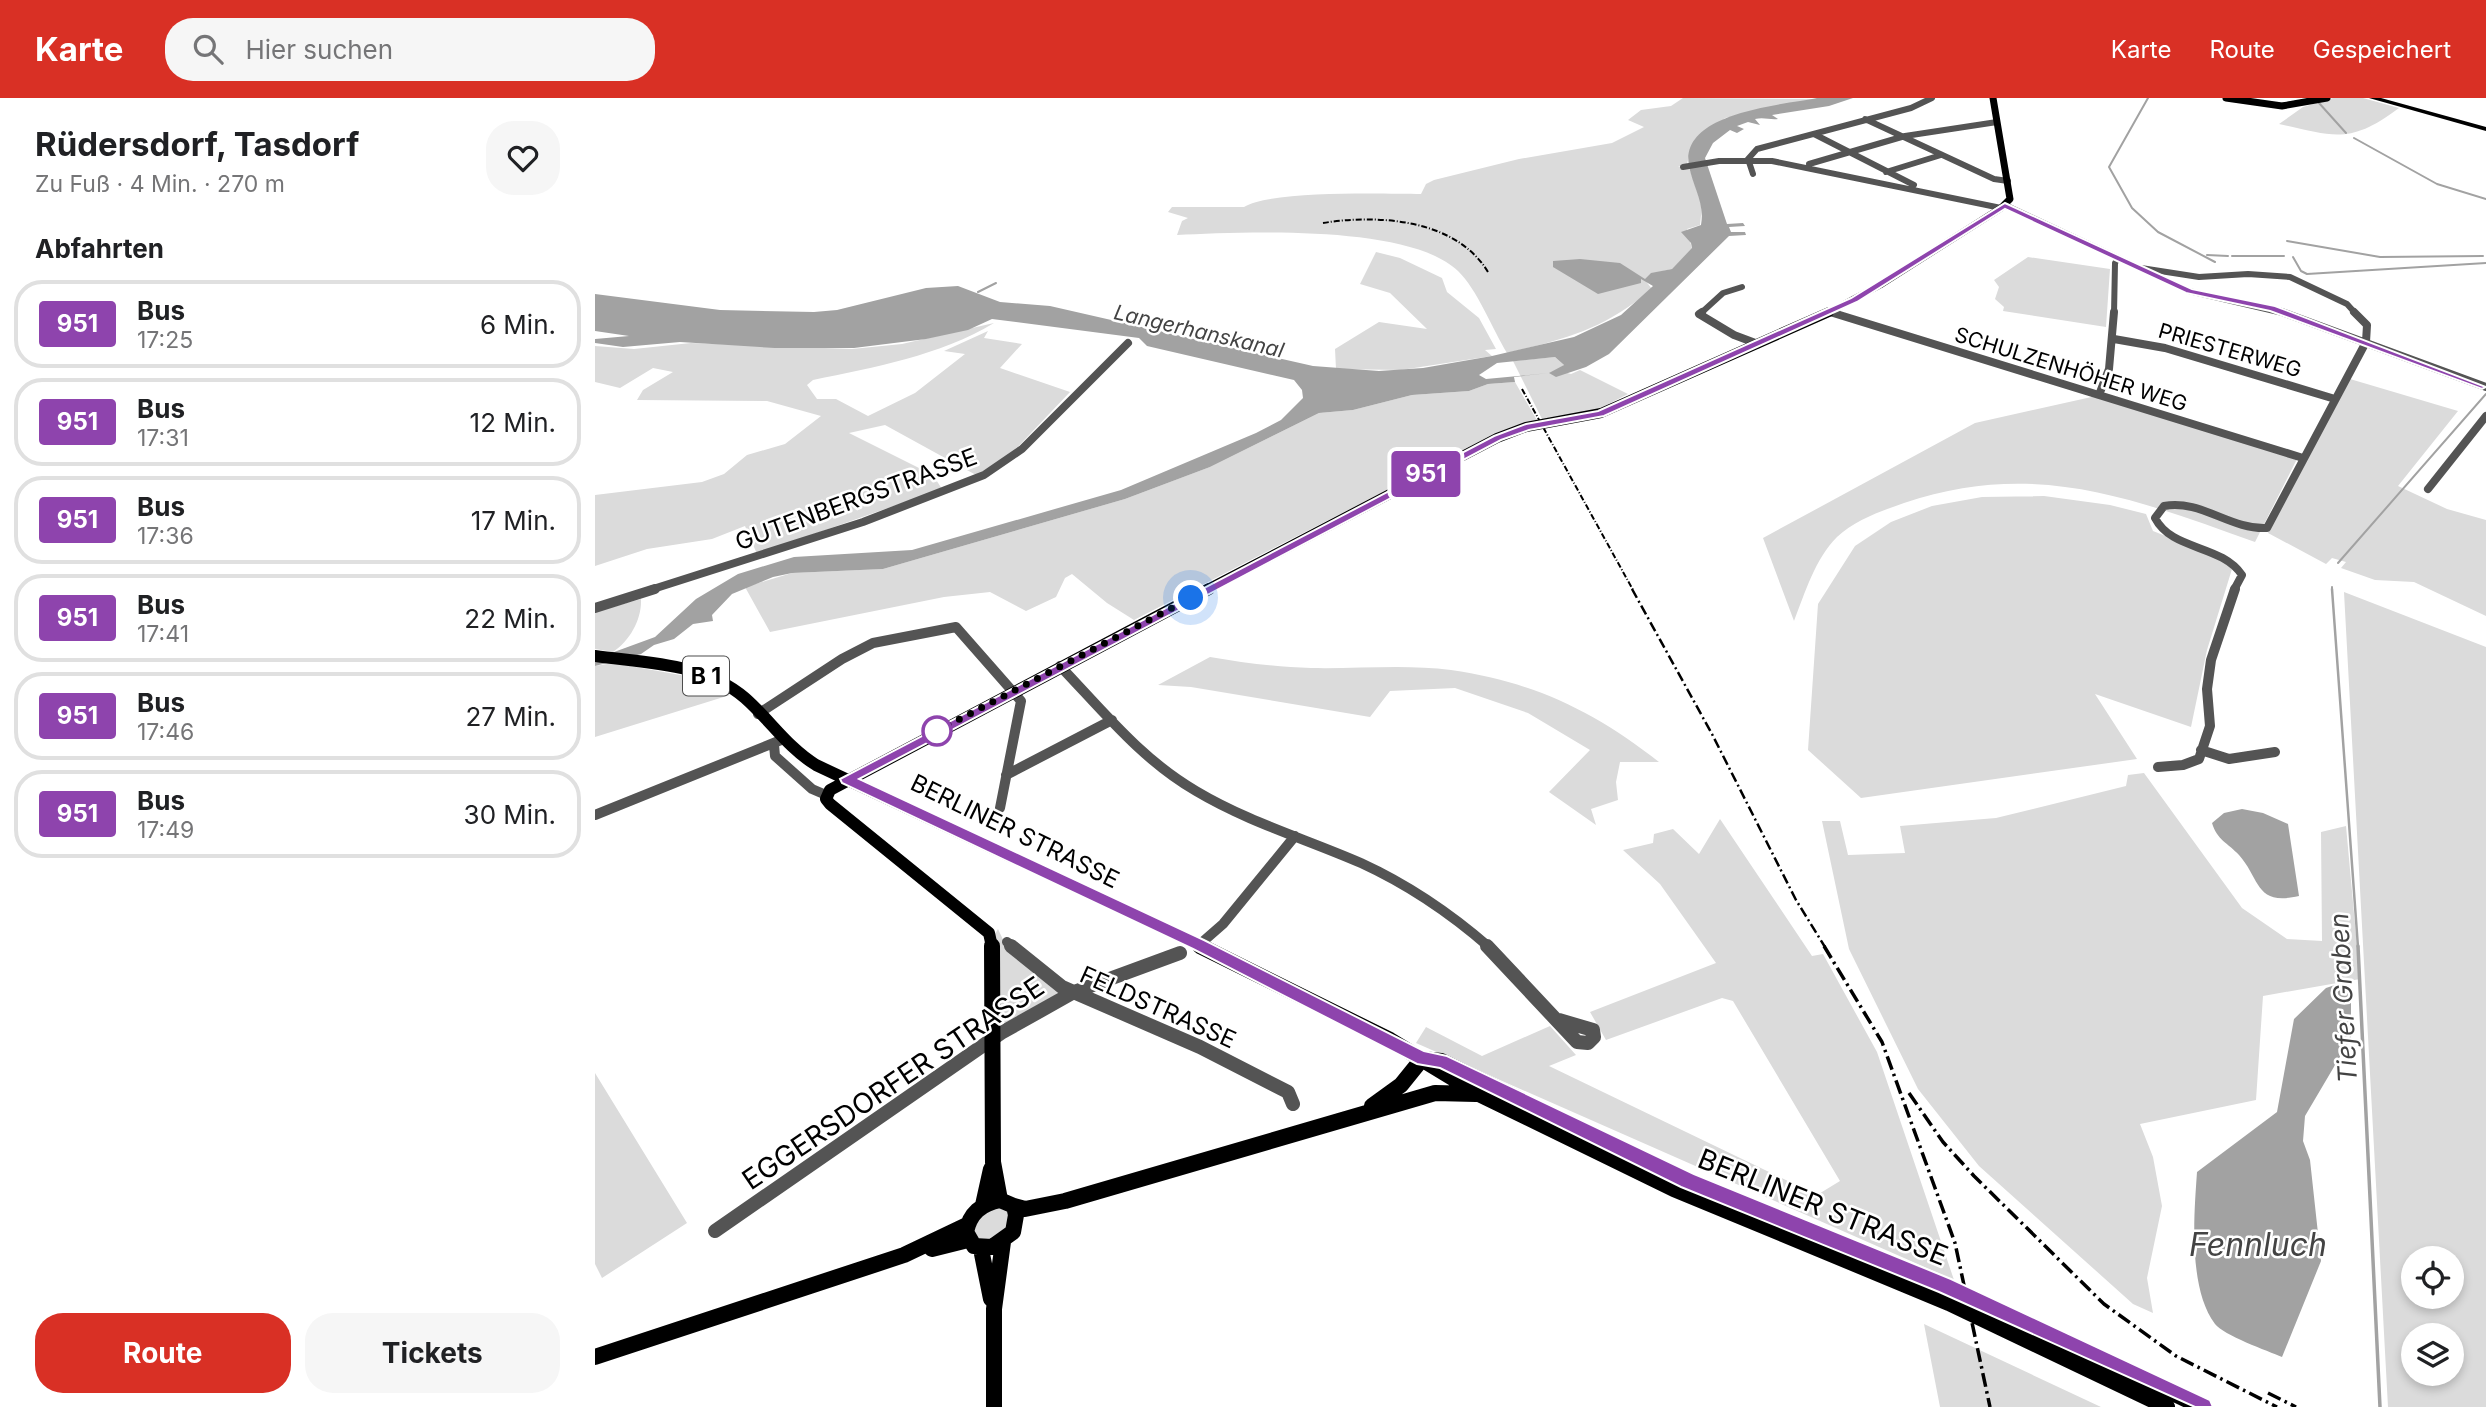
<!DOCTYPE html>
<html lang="de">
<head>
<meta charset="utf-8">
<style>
	:root { --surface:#fff; --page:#f6f6f6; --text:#202124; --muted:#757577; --line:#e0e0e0; --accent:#d93025 }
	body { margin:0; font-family:Inter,sans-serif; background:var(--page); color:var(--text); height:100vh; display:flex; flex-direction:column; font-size:26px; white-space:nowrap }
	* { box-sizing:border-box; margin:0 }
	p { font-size:23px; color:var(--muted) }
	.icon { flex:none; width:38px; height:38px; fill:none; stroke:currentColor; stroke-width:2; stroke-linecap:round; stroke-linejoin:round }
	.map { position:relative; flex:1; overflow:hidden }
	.panel { display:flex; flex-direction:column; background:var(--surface); width:595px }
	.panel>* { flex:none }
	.badge { padding:0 14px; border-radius:5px; font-size:24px; line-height:46px }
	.controls { position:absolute; left:1806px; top:1148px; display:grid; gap:14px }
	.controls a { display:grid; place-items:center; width:63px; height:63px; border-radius:50%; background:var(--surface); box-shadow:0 4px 10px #0003; font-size:35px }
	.you { position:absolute; width:35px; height:35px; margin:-18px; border:5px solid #fff; border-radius:50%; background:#1a73e8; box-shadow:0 0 0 10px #1a73e833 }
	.map>.badge { position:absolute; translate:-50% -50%; box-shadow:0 0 0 4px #fff }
	h2 { padding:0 35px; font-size:26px; line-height:63px }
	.round { display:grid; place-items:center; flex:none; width:74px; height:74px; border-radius:28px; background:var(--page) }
	.overview { display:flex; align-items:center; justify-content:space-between; height:119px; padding:0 35px }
	h1 { font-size:33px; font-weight:700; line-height:52px }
	.cta { display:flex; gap:14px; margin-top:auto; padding:14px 35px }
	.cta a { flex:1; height:80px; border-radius:28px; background:var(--accent); color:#fff; font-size:28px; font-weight:700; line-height:80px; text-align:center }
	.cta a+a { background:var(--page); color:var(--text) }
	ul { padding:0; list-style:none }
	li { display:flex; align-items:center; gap:21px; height:88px; margin:0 14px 10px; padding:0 21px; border:4px solid var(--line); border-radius:28px }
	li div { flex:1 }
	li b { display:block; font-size:26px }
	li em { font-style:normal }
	li .badge { min-width:77px; font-weight:700; text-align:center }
	header { display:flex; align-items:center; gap:42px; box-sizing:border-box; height:98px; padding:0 35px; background:var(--accent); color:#fff }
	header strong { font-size:33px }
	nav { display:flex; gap:38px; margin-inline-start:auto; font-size:24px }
	.search { width:490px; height:63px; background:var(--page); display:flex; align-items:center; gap:18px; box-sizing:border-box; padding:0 24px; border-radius:28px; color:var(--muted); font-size:26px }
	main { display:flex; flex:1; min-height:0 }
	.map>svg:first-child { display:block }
	.green { fill:#dbdbdb; fill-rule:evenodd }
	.water { fill:#a2a2a2; fill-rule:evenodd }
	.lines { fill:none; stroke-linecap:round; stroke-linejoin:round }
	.stream-far2 { stroke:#a2a2a2; stroke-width:2 }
	.stream-far1 { stroke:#a2a2a2; stroke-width:2.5 }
	.stream { stroke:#a2a2a2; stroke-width:3.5 }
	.minor-far3 { stroke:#545454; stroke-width:6 }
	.minor-far2 { stroke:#545454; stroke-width:8 }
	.minor-far1 { stroke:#545454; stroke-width:10 }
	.minor { stroke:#545454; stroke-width:14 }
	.major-far3 { stroke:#000; stroke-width:7 }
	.major-far2 { stroke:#000; stroke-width:10 }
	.major-far1 { stroke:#000; stroke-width:12 }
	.major { stroke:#000; stroke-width:16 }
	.highway { fill:#000; fill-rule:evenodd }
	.tram { stroke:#000; stroke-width:2 }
	.rail-far2 { stroke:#000; stroke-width:2; stroke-dasharray:6 2 1 2; stroke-linecap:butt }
	.rail-far1 { stroke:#000; stroke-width:2.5; stroke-dasharray:10 3.5 2 3.5; stroke-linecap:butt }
	.rail { stroke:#000; stroke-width:3.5; stroke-dasharray:14 4.5 2.5 4.5; stroke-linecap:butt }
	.line { fill:#8e44ad; stroke:#fff; stroke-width:2 }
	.walk { stroke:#000; stroke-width:7; stroke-dasharray:0 12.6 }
	.stop-dot { fill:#fff; stroke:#8e44ad; stroke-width:3.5 }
	.labels { text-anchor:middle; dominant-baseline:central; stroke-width:5; stroke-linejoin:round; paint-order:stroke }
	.far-water-label { font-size:21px; font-style:italic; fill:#434343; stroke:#fff }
	.far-street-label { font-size:21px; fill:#000; stroke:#fff }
	.shield { fill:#fff; stroke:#4c4c4c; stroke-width:2 }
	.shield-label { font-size:23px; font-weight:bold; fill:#000 }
	.street-label { font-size:24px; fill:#000; stroke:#fff }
	.water-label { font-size:26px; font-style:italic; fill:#434343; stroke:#fff }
	.near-street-label { font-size:28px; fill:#000; stroke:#fff }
	.near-water-label { font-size:32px; font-style:italic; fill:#434343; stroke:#fff }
</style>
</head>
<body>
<header>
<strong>Karte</strong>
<div class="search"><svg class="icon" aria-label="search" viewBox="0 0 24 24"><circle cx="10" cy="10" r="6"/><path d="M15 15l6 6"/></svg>Hier suchen</div>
<nav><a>Karte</a><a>Route</a><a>Gespeichert</a></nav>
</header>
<main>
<section class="panel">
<div class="overview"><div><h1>Rüdersdorf, Tasdorf</h1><p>Zu Fuß · 4 Min. · 270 m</p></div><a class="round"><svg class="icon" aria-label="heart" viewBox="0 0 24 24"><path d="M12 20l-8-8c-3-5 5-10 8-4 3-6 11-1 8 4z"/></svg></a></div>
<h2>Abfahrten</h2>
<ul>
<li><span class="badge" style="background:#8e44ad;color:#fff">951</span><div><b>Bus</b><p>17:25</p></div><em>6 Min.</em></li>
<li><span class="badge" style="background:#8e44ad;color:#fff">951</span><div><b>Bus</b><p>17:31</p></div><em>12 Min.</em></li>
<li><span class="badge" style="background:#8e44ad;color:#fff">951</span><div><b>Bus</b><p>17:36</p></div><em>17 Min.</em></li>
<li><span class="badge" style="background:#8e44ad;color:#fff">951</span><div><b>Bus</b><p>17:41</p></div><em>22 Min.</em></li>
<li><span class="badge" style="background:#8e44ad;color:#fff">951</span><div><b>Bus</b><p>17:46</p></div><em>27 Min.</em></li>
<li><span class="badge" style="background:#8e44ad;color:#fff">951</span><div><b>Bus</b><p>17:49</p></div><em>30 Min.</em></li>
</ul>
<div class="cta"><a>Route</a><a>Tickets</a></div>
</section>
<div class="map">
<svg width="1891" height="1309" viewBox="0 0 1891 1309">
	<rect width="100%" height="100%" fill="#fff"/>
	<path class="green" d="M1088,0L1220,1L1130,20L1095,54L1092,66L1083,69H1094L1107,108L1105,127L1092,131L1097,151L1077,171L1056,176L1050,182L1057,191C1007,232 974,240 912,255C898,232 882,191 863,173C814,126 650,134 582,137L587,123L593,120L573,114L577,109H649C677,92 789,96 826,96L831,86L839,82L924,61L1017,45L1049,29L1033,22L1046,12L1076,8Z
		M1738,0H1768L1804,10C1755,47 1739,38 1684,26L1708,9Z
		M781,154L805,160L847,180L852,194L884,220L901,251L890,252L897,258L806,272L741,271L740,251L784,224L832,231L795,195L765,186Z
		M1433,159L1515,171L1511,229L1408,213L1409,209L1400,201L1404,189L1399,182Z
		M399,225C344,258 280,269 218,282L212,287L222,301H241L273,318L320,295L370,256L349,253L393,233L389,240L427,246L405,270L475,294L415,357L381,377L290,327L254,335L338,377L347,391L162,456L150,428L117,441L52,451L0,468V397L107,384L129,376L152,357L190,346L226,318L172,303L42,302L48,292L78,274L58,270L25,290L0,284V248L39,251L96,245L257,251L307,246Z
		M960,259L969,267L962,272L976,276L985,272L1033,296L1002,312L948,323L918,263Z
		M1755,281L1863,313L1803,388L1852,411L1891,422V518L1819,484L1780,482L1746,470L1751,464L1737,460L1731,466L1673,435Z
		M920,284L943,324L899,337L539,522L512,505L477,476L470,480L461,499L431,513L395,494L349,499L175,534L150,489L197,475L288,471L530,401L615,369L724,315L758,312L817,297L874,293L893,286Z
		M1501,298L1702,361L1660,444C1537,400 1439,361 1309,405C1286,413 1260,422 1242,439C1220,461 1210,495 1199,523L1168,440L1380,325Z
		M1449,398L1515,407L1551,416L1558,433L1623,459L1637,471L1612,552L1596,629L1500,596L1542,661L1266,700L1213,652L1223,506L1260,448L1296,424L1337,408L1387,399Z
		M1749,494L1891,549V1309H1793ZM1818,1160H1857V1199H1818ZM1818,1237H1857V1276H1818Z
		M46,501C47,521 35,543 18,554L0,551V514Z
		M615,559C649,565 682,569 716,570C763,571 810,566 856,572C939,584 999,613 1064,664H1025L1021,684L1023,702L996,711L1001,727L954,694L995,652L933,615L860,590L795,593L775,619L596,589L563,587Z
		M18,565L91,578L135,597L0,639V568Z
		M1549,675L1647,810L1692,841L1727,843L1726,734L1751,728L1765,881L1668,898L1661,1002L1545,1026L1558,1059L1567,1108L1552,1180L1558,1215L1538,1206L1384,1068L1323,991L1254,851L1227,723H1245L1253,757L1310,755L1305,728L1401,720L1531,688L1533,677Z
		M1125,721L1217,858L1228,856L1282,954L1359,1182L821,945L831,929L887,958L955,928L981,957L954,968L1222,1097L1245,1083L1138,903L1127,900L1011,942L995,914L1121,865L1065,786L1028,752L1058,745L1059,736L1078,731L1104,756Z
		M403,831L411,848L464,895L406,927L403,925L400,836Z
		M0,975L92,1125L7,1180L0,1166Z
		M404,1108L415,1113L416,1129L391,1147L378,1136L385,1117Z
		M1329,1226L1506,1309H1345Z"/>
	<path class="water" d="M1222,0H1258L1234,8L1177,17L1183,21C1175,22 1169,19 1160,21L1165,27L1153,24L1142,28L1149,31L1142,35L1135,32L1118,45L1110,60L1132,126L1148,125L1150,128L1134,129L1136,134H1150L1151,137L1134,138L1014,256L991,269L961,279L954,275L919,279L920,284L893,286L874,293L817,297L758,312L724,315L615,369L530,401L288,471L197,475L178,479L137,496L117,517L118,523L98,526L79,541L59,547L46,556L0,568V561L60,539L101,501L143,476L199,459L317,452L526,392L661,335L686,322L708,300L707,292L699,282L552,248L544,240L397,221L373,232L331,241L259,250H180L85,244L28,249L0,245V241L34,238L0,233V196L125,212L219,214L242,212L331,190L363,188L405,204L455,208L718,268L784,273L828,270L897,258L979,239L1026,217L1058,188L1046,181V185L1003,196L958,169V163L985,161L1025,165L1050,181L1056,175L1077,171L1097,150L1096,145L1086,134L1106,127C1110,105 1098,89 1094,68C1084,14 1188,7 1222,0ZM960,259L969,267L954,275L891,281L884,277L902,265Z
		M1647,711L1668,715L1693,726L1704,798C1660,808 1666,782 1644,757C1633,745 1622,742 1617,725L1629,715Z
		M1743,886L1756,893V940L1710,1018L1708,1043L1715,1062L1726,1163L1687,1259C1673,1253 1628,1237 1620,1226C1593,1190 1599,1117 1602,1074L1682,1014L1699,921L1731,890Z"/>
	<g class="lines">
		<path class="stream-far2" d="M1553,0L1514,69L1537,110L1563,134L1620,164
			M1724,5L1751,35
			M1759,40L1842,86L1891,101
			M1692,143L1785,159L1888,158
			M1612,157L1633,158
			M1637,158H1689
			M1698,159L1706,173L1712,176L1891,165
			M383,194L401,185
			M1743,465L1891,296
			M1737,489V492"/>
		<path class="stream-far1" d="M1737,491L1763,849"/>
		<path class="stream" d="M1763,848L1785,1309"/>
		<path class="minor-far3" d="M1270,21L1399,81L1413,83
			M1219,36L1319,87
			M1153,61L1162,51L1316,10L1337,0
			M1153,61L1158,76
			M1214,66L1310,38L1402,24
			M1088,69L1124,63H1177L1406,110
			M1291,74L1346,57
			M1410,107L1594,193L1692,216
			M1546,170L1604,179L1653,176L1695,179L1752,206L1761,216
			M1235,214L1240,216
			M1105,216L1128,195L1147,189
			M1519,216L1520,165L1523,160"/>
		<path class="minor-far2" d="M1107,214L1104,216L1139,237L1163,246
			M1235,214L1708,360
			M1687,214L1891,289
			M1519,241L1570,250L1740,301
			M1504,297L1514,271L1519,214
			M1833,391L1891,318
			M55,492L268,424L389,377L427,351L533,245
			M1639,492L1647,477C1626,446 1577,453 1560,420L1569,408C1606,401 1635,432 1672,430L1771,244L1772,227L1759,214"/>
		<path class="minor-far1" d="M0,510L60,491
			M465,568C508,613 546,661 601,693C653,724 711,741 766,765C814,787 855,815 894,849
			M163,616L247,561L278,545L361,529L426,603L405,710
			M179,647L180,658L217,691L231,697
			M1606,652L1634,661L1680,654
			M1563,669L1588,667L1604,661L1615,628L1612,591L1616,562L1640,491
			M411,677L517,622
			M0,717L186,642
			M412,844L419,849
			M604,847L628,826L700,738"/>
		<path class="minor" d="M416,848L467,889L605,949L693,994L698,1006
			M892,848L982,944L993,945L999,939L998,932L964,922
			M120,1133L406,935L479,894L585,855"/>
		<path class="major-far3" d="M1631,0L1687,8L1732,0
			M1231,216L1285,187L1406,110L1415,101L1398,0"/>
		<path class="major-far2" d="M611,492L902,340L931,329L1006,315L1234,214"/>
		<path class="major-far1" d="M0,558C50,565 110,565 150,600C175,622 192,649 221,667L609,849
			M397,849L394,835L235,706L231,701L235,692L614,491"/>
		<path class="major" d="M397,848L398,1064L405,1102
			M605,848L795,942L884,996L1079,1091L1354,1205L1572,1309
			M828,961L846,963L1092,1083L1350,1187L1607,1309
			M777,1008L806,987L827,961
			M405,1102L419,1108L421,1117L418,1134L397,1149L379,1148L371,1134C375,1115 386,1106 405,1102Z
			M388,1107L396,1071
			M419,1108L430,1111L470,1103L840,995L881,996
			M337,1151L373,1142
			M386,1151L396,1201
			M0,1259L309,1157L372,1127
			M399,1309V1211L408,1144"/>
		<path class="highway" d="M1774,0H1786L1891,29V33Z"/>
		<path class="tram" d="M1637,0L1686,6L1724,0"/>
		<path class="rail-far2" d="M728,125C783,116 861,121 893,174
			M927,291L1038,492"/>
		<path class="rail-far1" d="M1037,491L1117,636L1201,802L1230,849"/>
		<path class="rail" d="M1229,848L1287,944L1360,1145L1395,1309
			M1314,995L1348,1044L1379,1078L1509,1206L1581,1258L1682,1309
			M1673,1295L1701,1309"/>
	</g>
	<path class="line" d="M1410,105L1597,191L1680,208L1891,289L1887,291L1675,213L1591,195L1410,111L1262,204L1009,318L934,332L906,342L264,681L609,842L829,953L852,958L1099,1076L1356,1181L1615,1302L1618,1309H1600L1344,1194L1086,1089L845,970L822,966L598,851L247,685L245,681L899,338L931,326L1003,313L1256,200Z"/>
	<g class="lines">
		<path class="walk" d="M342,633L596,500"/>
	</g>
	<circle class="stop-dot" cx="342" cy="633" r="14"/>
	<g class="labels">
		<g class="far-water-label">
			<text transform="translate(604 233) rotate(13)">Langerhanskanal</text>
		</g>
		<g class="far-street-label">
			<text transform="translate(1635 252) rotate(16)">PRIESTERWEG</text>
			<text transform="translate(1476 271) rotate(17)">SCHULZENHÖHER WEG</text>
		</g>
		<rect class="shield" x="88" y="558.5" width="46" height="39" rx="5"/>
		<g class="shield-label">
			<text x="111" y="578">B 1</text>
		</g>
		<g class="street-label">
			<text transform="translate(261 401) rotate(-20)">GUTENBERGSTRASSE</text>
			<text transform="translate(420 733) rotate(26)">BERLINER STRASSE</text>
			<text transform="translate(563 909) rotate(24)">FELDSTRASSE</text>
		</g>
		<g class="water-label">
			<text transform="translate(1748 900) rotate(-93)">Tiefer Graben</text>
		</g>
		<g class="near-street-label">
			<text transform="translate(298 985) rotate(-34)">EGGERSDORFER STRASSE</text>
			<text transform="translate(1228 1109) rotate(22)">BERLINER STRASSE</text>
		</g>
		<g class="near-water-label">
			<text x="1663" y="1146">Fennluch</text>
		</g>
	</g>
</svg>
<div class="controls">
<a><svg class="icon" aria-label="locate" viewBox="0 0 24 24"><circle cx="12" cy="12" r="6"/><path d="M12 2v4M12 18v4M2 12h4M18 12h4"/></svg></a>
<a><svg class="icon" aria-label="layers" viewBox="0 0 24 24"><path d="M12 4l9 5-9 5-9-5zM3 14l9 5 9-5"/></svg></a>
</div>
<div class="you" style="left:596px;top:500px"></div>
<b class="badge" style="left:831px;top:376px;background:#8e44ad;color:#fff">951</b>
</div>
</main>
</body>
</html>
